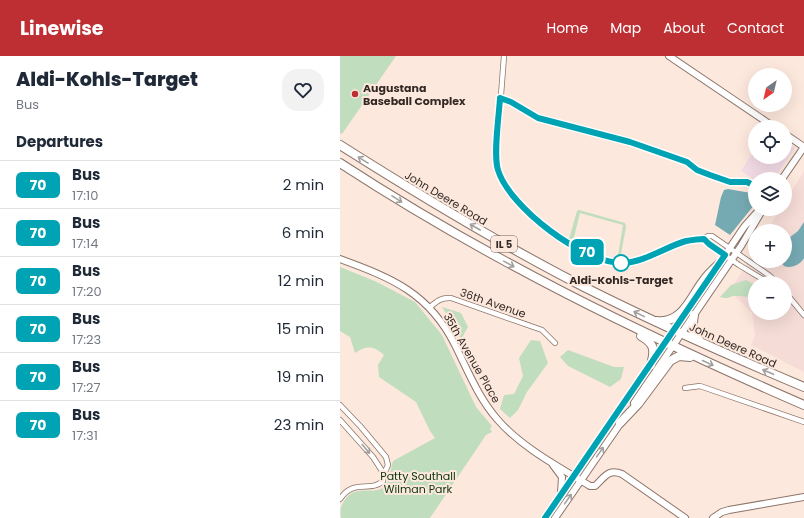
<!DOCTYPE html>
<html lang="en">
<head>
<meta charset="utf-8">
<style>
	:root { --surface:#fff; --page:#f2f2f3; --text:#1f2937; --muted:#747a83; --line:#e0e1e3; --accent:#be2f33 }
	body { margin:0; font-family:Poppins,sans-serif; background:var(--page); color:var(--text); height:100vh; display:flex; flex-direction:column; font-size:15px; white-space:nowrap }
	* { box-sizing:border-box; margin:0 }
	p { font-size:13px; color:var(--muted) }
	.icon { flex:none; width:22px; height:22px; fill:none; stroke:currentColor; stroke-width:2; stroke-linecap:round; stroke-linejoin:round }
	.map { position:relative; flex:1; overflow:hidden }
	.panel { display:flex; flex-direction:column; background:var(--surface); width:340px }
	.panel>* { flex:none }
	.badge { padding:0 8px; border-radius:6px; font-size:14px; line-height:26px }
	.needle { width:26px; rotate:214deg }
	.buttons { position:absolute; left:408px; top:12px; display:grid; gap:8px }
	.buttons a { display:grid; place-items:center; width:44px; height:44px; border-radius:50%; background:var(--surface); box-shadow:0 4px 16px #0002; font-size:20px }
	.map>.badge { position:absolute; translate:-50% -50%; box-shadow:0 0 0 2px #fff }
	h2 { padding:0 16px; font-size:15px; line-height:36px }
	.round { display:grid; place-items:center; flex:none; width:42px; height:42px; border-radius:16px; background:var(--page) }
	.headline { display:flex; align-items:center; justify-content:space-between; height:68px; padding:0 16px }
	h1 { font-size:19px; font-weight:800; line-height:30px }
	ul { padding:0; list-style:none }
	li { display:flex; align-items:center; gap:12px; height:48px; padding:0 16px; border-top:1px solid var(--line) }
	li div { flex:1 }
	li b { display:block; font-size:15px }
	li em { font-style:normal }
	li .badge { min-width:44px; font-weight:700; text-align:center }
	header { display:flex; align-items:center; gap:24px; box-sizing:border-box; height:56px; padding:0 20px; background:var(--accent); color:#fff }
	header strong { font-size:19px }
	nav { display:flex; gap:22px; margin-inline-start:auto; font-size:14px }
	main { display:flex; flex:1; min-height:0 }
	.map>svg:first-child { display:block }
	.industrial { fill:#f3dbe6 }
	.medical { fill:#f6dcd7; fill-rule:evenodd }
	.green { fill:#c0ddbe }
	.water { fill:#76aab3 }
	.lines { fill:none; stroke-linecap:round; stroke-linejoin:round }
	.street-casing { stroke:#8c7569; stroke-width:6 }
	.secondary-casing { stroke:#8c7569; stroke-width:8 }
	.highway-casing { stroke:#8c7569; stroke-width:10 }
	.street { stroke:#fff; stroke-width:4.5 }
	.secondary { stroke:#fff; stroke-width:6 }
	.highway { stroke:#fff; stroke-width:8 }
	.oneway { stroke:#a39f9c }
	.line-casing { stroke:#fff; stroke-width:9 }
	.line { stroke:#00a3b4; stroke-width:6 }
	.poi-dot { fill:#be2f33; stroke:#fde8dd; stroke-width:1.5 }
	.stop-dot { fill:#fff; stroke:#00a3b4; stroke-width:2 }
	.labels { text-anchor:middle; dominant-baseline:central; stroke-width:4; stroke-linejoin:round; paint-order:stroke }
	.shield { fill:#fde8dd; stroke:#70625c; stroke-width:1 }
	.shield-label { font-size:10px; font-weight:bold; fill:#332924 }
	.poi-label { font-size:11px; font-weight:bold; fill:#332924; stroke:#fde8dd; text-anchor:start }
	.street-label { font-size:11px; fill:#332924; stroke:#fde8dd }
	.stop-label { font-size:11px; font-weight:bold; fill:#332924; stroke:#fde8dd }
	.park-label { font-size:11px; fill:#063408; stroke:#fde8dd }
</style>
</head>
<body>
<header>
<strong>Linewise</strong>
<nav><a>Home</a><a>Map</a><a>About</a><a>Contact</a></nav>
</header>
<main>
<section class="panel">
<div class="headline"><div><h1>Aldi-Kohls-Target</h1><p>Bus</p></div><a class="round"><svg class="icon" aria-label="heart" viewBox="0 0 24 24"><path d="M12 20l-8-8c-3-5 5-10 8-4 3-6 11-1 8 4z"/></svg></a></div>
<h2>Departures</h2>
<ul>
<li><span class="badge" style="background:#00a3b4;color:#fff">70</span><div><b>Bus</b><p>17:10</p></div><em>2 min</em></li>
<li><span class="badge" style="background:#00a3b4;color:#fff">70</span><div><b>Bus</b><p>17:14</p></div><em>6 min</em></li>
<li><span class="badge" style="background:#00a3b4;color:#fff">70</span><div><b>Bus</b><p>17:20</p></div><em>12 min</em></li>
<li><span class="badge" style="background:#00a3b4;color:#fff">70</span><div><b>Bus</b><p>17:23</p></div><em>15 min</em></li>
<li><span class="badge" style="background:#00a3b4;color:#fff">70</span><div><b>Bus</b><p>17:27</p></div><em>19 min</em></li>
<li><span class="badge" style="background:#00a3b4;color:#fff">70</span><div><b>Bus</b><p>17:31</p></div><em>23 min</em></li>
</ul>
</section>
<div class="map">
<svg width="464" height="462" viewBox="0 0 464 462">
	<rect width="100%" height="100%" fill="#fde8dd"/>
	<path class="industrial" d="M445,85L455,92L434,123L415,124L401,115L415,93V101H445Z"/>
	<path class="medical" d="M464,115V316L411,289L415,280L412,257L390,235L415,194V205H445V175H427L440,153H445V146ZM415,227H445V257H415Z"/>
	<path class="green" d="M0,0H56L2,78L0,77Z
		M239,154L285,167L286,171L280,203H276V201L278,200L283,169L240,157L234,181L235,183L233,185L229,183L237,155Z
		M0,211L37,226L75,246L102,279L136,351L152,370L150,373L152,376L146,379L90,462H1C0,457 0,452 3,447C14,425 36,442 46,429C49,425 51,411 53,405L95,382L90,375L76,346L39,321L38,309L44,299C34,290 27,289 15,297L10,281L0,275Z
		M406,224L415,229V236C406,243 406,240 396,240C388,240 390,244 380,241L391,229Z
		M102,251L121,257L128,271L121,283Z
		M191,284L200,285L208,307L187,336L178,354L170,362L160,353L164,339L174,338L183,320L179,302Z
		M228,294L274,311H284L281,323L270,331L228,310L220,301Z"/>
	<path class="water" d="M388,133L411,137L415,139V148L390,179L375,169L381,141L384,134Z
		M464,166V202C460,209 451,213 444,210L440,205H445V185L458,175Z"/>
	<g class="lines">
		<defs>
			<path id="street" d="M164,0L156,104C157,111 158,118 162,124C181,157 243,207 281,207C300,207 324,194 342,187C350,184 361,185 368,180H372L430,220L437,227
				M160,42L171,46L198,62L286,85L347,106L357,114L371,119L391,126H407L415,130
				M364,183L369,188L399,209L429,227
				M445,236L464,259
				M89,252C96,246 101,241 111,242L202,274L215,287
				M345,332L360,330L464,366
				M0,349L21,371L46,401L48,409L44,418L33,401L0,364
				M0,443C14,422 30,437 43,425L44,418"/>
			<path id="secondary" d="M329,0L434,71
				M445,78L464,91
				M442,123L464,91
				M0,203C52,222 89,237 115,289C128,315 138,341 157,363C181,391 219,411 250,430H255C264,422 268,412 282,418L345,462
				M377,211L404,171L420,153
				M294,347L401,190L423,153
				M213,409L222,421L221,437
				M205,462L351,250
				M215,462L282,365
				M373,462L382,456L389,454L464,441"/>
			<path id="highway" d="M0,89C79,139 160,188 244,231C316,267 390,300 464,331
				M0,107C147,203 303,279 464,349
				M354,259C352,271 351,277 360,285
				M317,265C343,268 351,240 364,224C368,218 374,213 379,208
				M301,280C315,288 315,294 311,309
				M280,367L298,348L330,305L339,300L350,301"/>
		</defs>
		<use href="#street" class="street-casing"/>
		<use href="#secondary" class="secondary-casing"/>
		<use href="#highway" class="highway-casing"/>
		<use href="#street" class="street"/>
		<use href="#secondary" class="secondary"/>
		<use href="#highway" class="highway"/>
	</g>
	<defs><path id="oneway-shaft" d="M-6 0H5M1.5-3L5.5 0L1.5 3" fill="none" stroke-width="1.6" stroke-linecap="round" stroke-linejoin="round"/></defs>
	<g class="oneway">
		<use href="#oneway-shaft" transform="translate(23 104) rotate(-148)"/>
		<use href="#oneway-shaft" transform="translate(57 143) rotate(32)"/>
		<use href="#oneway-shaft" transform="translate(135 171) rotate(-150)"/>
		<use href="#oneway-shaft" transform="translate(169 208) rotate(29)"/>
		<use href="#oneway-shaft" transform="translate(299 258) rotate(-154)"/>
		<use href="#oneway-shaft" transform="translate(368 307) rotate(25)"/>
		<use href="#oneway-shaft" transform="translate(428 316) rotate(-157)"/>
		<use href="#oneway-shaft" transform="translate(26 393) rotate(50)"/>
		<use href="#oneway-shaft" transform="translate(260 396) rotate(-55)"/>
		<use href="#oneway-shaft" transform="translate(228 443) rotate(-55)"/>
	</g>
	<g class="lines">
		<defs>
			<path id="line" d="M205,462L385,199L369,188L364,183C358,183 352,184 346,185C325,191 305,206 283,207C244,208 169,151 158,114C153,99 159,60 160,42L171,46L198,62L290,86L347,106L357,114L370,119L390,126H407L415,130"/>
		</defs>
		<use href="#line" class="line-casing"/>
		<use href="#line" class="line"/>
	</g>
	<circle class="poi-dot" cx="15" cy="38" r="4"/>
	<circle class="stop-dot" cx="281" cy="207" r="8"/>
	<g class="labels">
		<rect class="shield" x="151" y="180" width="26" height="16" rx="3"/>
		<g class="shield-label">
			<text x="164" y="188">IL 5</text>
		</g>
		<g class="poi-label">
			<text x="23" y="32">Augustana<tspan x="23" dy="13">Baseball Complex</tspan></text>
		</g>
		<g class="street-label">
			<text transform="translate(106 142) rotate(31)">John Deere Road</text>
			<text transform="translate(153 247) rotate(19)">36th Avenue</text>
			<text transform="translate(393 289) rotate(24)">John Deere Road</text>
			<text transform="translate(132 302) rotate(60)">35th Avenue Place</text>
		</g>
		<g class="stop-label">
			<text x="281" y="224">Aldi-Kohls-Target</text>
		</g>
		<g class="park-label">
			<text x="78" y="420">Patty Southall<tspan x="78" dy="13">Wilman Park</tspan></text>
		</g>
	</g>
</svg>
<div class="buttons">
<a><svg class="needle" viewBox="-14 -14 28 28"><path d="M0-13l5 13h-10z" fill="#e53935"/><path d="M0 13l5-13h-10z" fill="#747a83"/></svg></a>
<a><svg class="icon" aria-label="locate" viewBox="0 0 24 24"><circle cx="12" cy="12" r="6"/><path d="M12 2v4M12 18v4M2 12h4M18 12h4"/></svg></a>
<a><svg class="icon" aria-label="layers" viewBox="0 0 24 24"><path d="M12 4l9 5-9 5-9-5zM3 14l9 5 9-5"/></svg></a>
<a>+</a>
<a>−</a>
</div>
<b class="badge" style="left:247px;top:196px;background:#00a3b4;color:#fff">70</b>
</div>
</main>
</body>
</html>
